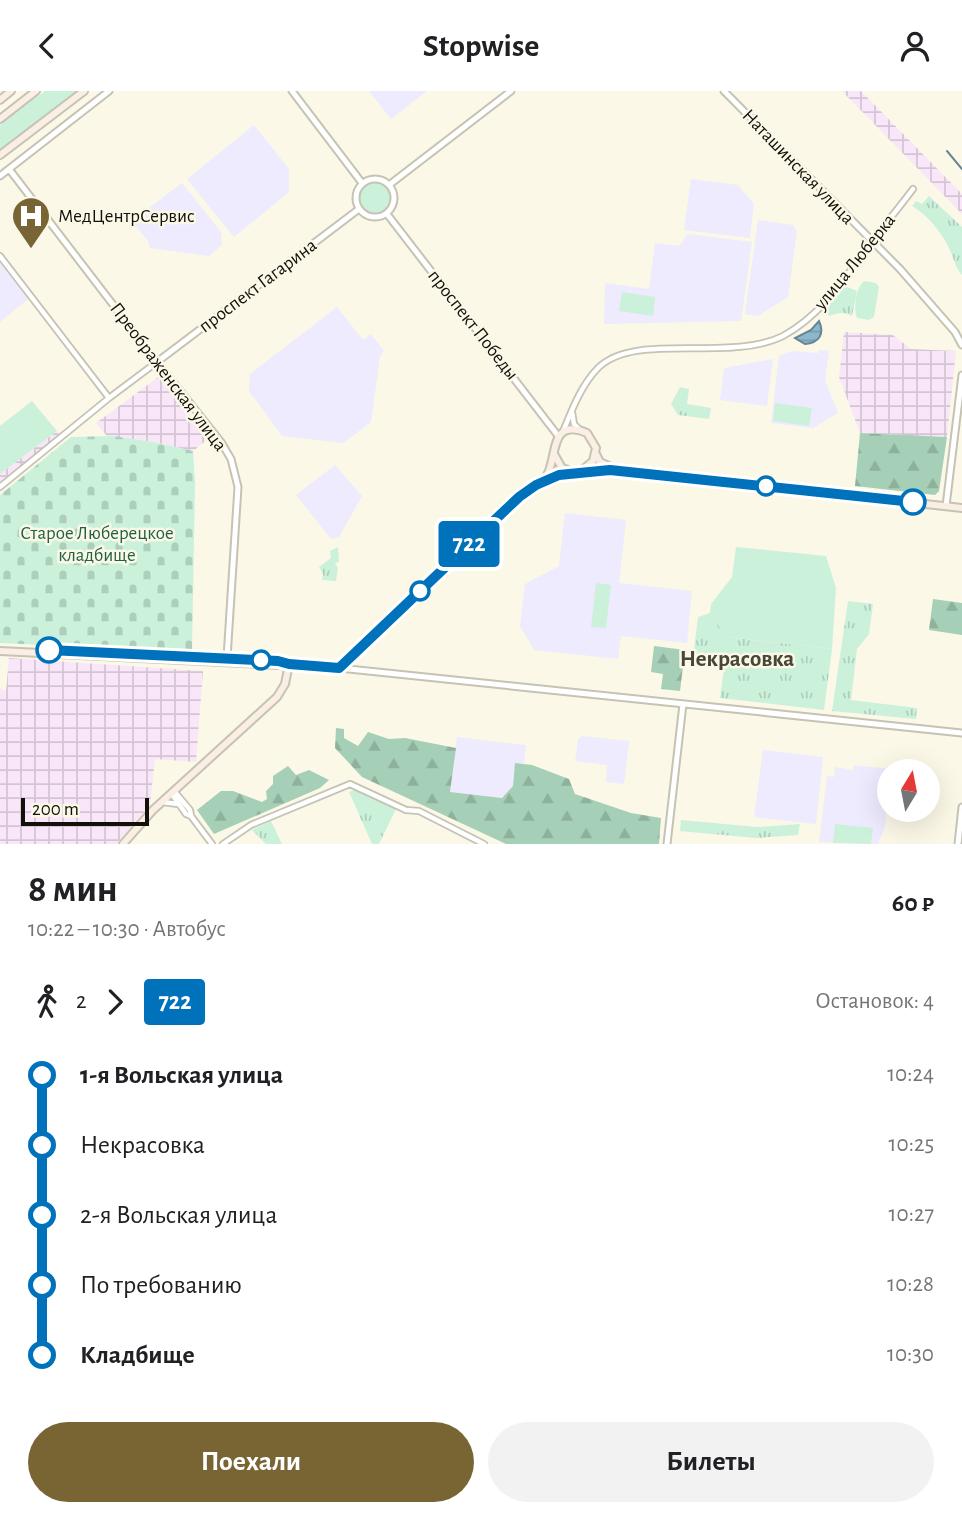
<!DOCTYPE html>
<html lang="ru">
<head>
<meta charset="utf-8">
<style>
	:root { --surface:#fff; --page:#f2f2f2; --text:#202124; --muted:#757577; --accent:#796534 }
	body { margin:0; font-family:"Alegreya Sans",sans-serif; background:var(--page); color:var(--text); height:100vh; display:flex; flex-direction:column; font-size:26px; white-space:nowrap }
	* { box-sizing:border-box; margin:0 }
	p { font-size:23px; color:var(--muted) }
	.icon { flex:none; width:38px; height:38px; fill:none; stroke:currentColor; stroke-width:2; stroke-linecap:round; stroke-linejoin:round }
	.map { position:relative; height:753px; overflow:hidden }
	.panel { display:flex; flex-direction:column; background:var(--surface); flex:1 }
	.panel>* { flex:none }
	.badge { padding:0 14px; border-radius:5px; font-size:24px; line-height:46px }
	.needle { width:46px; rotate:10deg }
	.tools { position:absolute; left:877px; top:668px; display:grid; gap:14px }
	.tools a { display:grid; place-items:center; width:63px; height:63px; border-radius:50%; background:var(--surface); box-shadow:0 7px 28px #0002; font-size:35px }
	.scale { position:absolute; left:21px; bottom:18px; width:128px; box-sizing:border-box; padding-left:7px; border:4px solid #11100a; border-top:0; font-size:19px; line-height:24px; white-space:nowrap; color:#11100a; -webkit-text-stroke:5px #fbf8e8; paint-order:stroke }
	.map>.badge { position:absolute; translate:-50% -50%; box-shadow:0 0 0 4px #fff }
	.legs { display:flex; align-items:center; gap:10px; height:77px; padding:0 28px; font-size:23px }
	.legs p { margin-inline-start:auto }
	.head { display:flex; align-items:center; justify-content:space-between; height:119px; padding:0 28px }
	h1 { font-size:38px; font-weight:700; line-height:52px }
	.primary-button { display:flex; gap:14px; margin-top:auto; padding:14px 28px }
	.primary-button a { flex:1; height:80px; border-radius:42px; background:var(--accent); color:#fff; font-size:28px; font-weight:700; line-height:80px; text-align:center }
	.primary-button a+a { background:var(--page); color:var(--text) }
	ul { padding:0 28px; list-style:none }
	li { display:flex; align-items:center; gap:24px; height:70px; font-size:26px }
	li i { display:grid; place-items:center; width:10px; height:100%; margin:0 9px; background:currentColor }
	li i::after { content:''; width:18px; height:18px; margin:-9px; border:5px solid; border-radius:50%; background:var(--surface) }
	li p { margin-inline-start:auto }
	li:first-child i { background:linear-gradient(#0000 50%,currentColor 0) }
	li:last-child i { background:linear-gradient(currentColor 50%,#0000 0) }
	header { display:flex; justify-content:space-between; align-items:center; height:91px; padding:0 28px; background:var(--surface); font-size:32px; font-weight:700 }
	.map>svg:first-child { display:block }
	.industrial { fill:url(#industrial-grid) }
	.education { fill:#edebfd }
	.grass { fill:#cbf1db }
	.forest { fill:url(#forest-firs) }
	.cemetery { fill:url(#cemetery-stones) }
	.park { fill:url(#park-tufts) }
	.water { fill:url(#water-rules); stroke:#678592; stroke-width:2 }
	.lines { fill:none; stroke-linecap:round; stroke-linejoin:round }
	.stream { stroke:#678592; stroke-width:2 }
	.minor-casing { stroke:#c5c3b3; stroke-width:8 }
	.tertiary-casing { stroke:#c5c3b3; stroke-width:9 }
	.secondary-casing { stroke:#c5c3b3; stroke-width:10 }
	.minor { stroke:#fff; stroke-width:4.5 }
	.tertiary { stroke:#fff; stroke-width:5 }
	.secondary { stroke:#fbeee5; stroke-width:6 }
	.line-1-casing { stroke:#fff; stroke-width:16 }
	.line-1 { stroke:#0072bc; stroke-width:10 }
	.stop-1-dot { fill:#fff; stroke:#0072bc; stroke-width:3.5 }
	.labels { text-anchor:middle; dominant-baseline:central; stroke-width:5; stroke-linejoin:round; paint-order:stroke }
	.street-label { font-size:19px; fill:#11100a; stroke:#fbf8e8 }
	.poi-label { font-size:19px; fill:#11100a; stroke:#fbf8e8; text-anchor:start }
	.park-label { font-size:19px; fill:#1f6243; stroke:#fbf8e8 }
	.quarter-label { font-size:23px; font-weight:bold; fill:#484638; stroke:#fbf8e8 }
</style>
</head>
<body>
<header><svg class="icon" aria-label="back" viewBox="0 0 24 24"><path d="M15 5l-7 7 7 7"/></svg>Stopwise<svg class="icon" aria-label="person" viewBox="0 0 24 24"><circle cx="12" cy="8" r="4"/><path d="M4 21q1-7 8-7t8 7"/></svg></header>
<div class="map">
<svg width="962" height="753" viewBox="0 0 962 753">
	<defs>
		<pattern id="industrial-grid" width="8" height="8" patternUnits="userSpaceOnUse" patternTransform="scale(1.75)"><rect width="8" height="8" fill="#f9e7f9"/><path d="M0 4h8M4 0v8" fill="none" stroke="#d4c5d4"/></pattern>
		<pattern id="forest-firs" width="22" height="20" patternUnits="userSpaceOnUse" patternTransform="scale(1.75)"><rect width="22" height="20" fill="#a6cfb7"/><path d="M5 1l3.5 6h-7zM16 11l3.5 6h-7z" fill="#8eb19c"/></pattern>
		<pattern id="cemetery-stones" width="16" height="16" patternUnits="userSpaceOnUse" patternTransform="scale(1.75)"><rect width="16" height="16" fill="#cbf1db"/><path d="M2 7V4a2 2 0 0 1 4 0v3zM10 15v-3a2 2 0 0 1 4 0v3z" fill="#adcebb"/></pattern>
		<pattern id="park-tufts" width="24" height="20" patternUnits="userSpaceOnUse" patternTransform="scale(1.75)"><rect width="24" height="20" fill="#cbf1db"/><path d="M3 7l-1-3M5 7V3M7 7l1-3M15 17l-1-3M17 17v-4M19 17l1-3" fill="none" stroke="#adcebb"/></pattern>
		<pattern id="water-rules" width="6" height="5" patternUnits="userSpaceOnUse" patternTransform="scale(1.75)"><rect width="6" height="5" fill="#8cb7cc"/><path d="M0 2.5h6" fill="none" stroke="#789cae"/></pattern>
	</defs>
	<rect width="100%" height="100%" fill="#fbf8e8"/>
	<path class="industrial" d="M842,0H861L962,103V123Z
		M844,241L893,244L911,258L956,260L947,346L860,342L839,286Z
		M157,287L165,291L208,348L193,360L153,351L107,345L96,332Z
		M57,340L60,344L0,391V383Z
		M9,567L203,580L196,671L155,668L150,714L116,753H0V597L6,600Z"/>
	<path class="education" d="M369,0H427L391,28Z
		M254,34L289,78V101L234,146L187,88Z
		M691,88L738,94L754,113L750,147L684,139Z
		M182,92L221,141L222,154L209,165L150,157L148,150L132,130Z
		M758,129L793,134L797,140L788,206L758,225L745,223Z
		M688,143L752,151L741,230L604,233L605,192L649,198L655,152L679,155Z
		M0,172L28,208L0,231Z
		M337,216L363,249L371,243L384,260L380,265L371,331L343,352L282,345L249,300L250,283Z
		M819,259L829,260L825,289L838,322L813,337L771,332L779,265L792,260L818,262Z
		M773,268L767,315L720,309L724,277Z
		M335,374L362,405L339,446L331,448L296,404Z
		M565,422L626,429L619,492L692,500L687,552L621,545L618,568L534,559L520,535L525,493L559,475Z
		M582,645L629,650L624,693L606,691L607,674L575,670L578,648Z
		M457,646L526,654L524,673L515,672L513,695L502,707L449,701Z
		M763,659L823,666L816,733L754,726Z
		M854,674L891,678L889,681L885,736L878,753L819,751L827,685L834,686L835,676L853,679Z"/>
	<path class="grass" d="M45,0H78L0,60V34Z
		M358 107a16 16 0 1 1 32 0a16 16 0 1 1-32 0Z
		M864,190L876,192L879,196L874,226L869,229L857,227C853,218 856,196 864,190Z
		M622,201L655,206L653,225L619,220Z
		M32,310L57,340L0,383V335Z
		M775,312L812,317L809,335L773,330Z
		M736,456L826,465L836,497L832,558L726,546L710,522L711,513L732,486Z
		M596,492L611,494L606,537L591,536Z
		M835,733L873,737L871,753L833,752Z"/>
	<path class="forest" d="M860,342L947,346L939,400L935,404L855,395Z
		M933,508L962,512V544L929,539Z
		M654,555L685,559L680,600L661,598L663,583L651,581Z
		M336,637L344,638V647L358,655L368,641L389,648L405,647L456,657L450,701L502,707L513,695L515,672L532,674L569,688L575,703L631,722L661,727L659,753H506L362,686L335,657Z
		M288,675L296,684L309,679L329,689L320,697L214,743L197,719L221,700H233L262,711L267,708L266,700L273,693V685Z"/>
	<path class="cemetery" d="M113,345L153,351L193,360L195,392L192,561L0,552V404L71,346Z"/>
	<path class="park" d="M929,105L962,136V184C956,177 955,172 952,164C945,145 929,125 912,115L916,110L922,113Z
		M845,195L857,200L852,225C844,220 838,222 829,225L824,219Z
		M680,296L689,298L687,313L711,317L709,328L678,324L671,313Z
		M338,456L339,470L335,473L338,477L336,490L322,489L323,483L319,476L331,467L330,460Z
		M848,510L873,513L869,543L857,558L851,609L917,617L916,628L832,620Z
		M710,522L726,546L832,558L824,619L720,607L724,576L692,574L698,526Z
		M356,698L396,718L379,753H372L349,701Z
		M681,729L757,736L800,733L798,744L756,747L680,740Z
		M271,730L282,753H266L252,739Z"/>
	<path class="water" d="M819,230C825,243 819,252 805,253L795,247L811,239Z"/>
	<g class="lines">
		<path class="stream" d="M947,60L962,78"/>
		<defs>
			<path id="minor" d="M0,165L109,307L157,271
				M572,321L574,333L581,340
				M562,343C571,321 581,294 598,277C635,240 729,272 783,245C820,225 843,190 867,157C882,137 898,118 913,98
				M0,396L109,307
				M174,700L190,719L191,725L212,753
				M171,702L186,723L191,725
				M162,711L178,713
				M223,753L251,734L350,693L406,719L419,720L484,753"/>
			<path id="tertiary" d="M292,0L362,92
				M724,0L900,178L955,241L962,254
				M9,78L157,271L221,351L231,368L238,396L227,567
				M0,85L109,0
				M356 107a19 19 0 1 1 38 0a19 19 0 1 1-38 0Z
				M389,94L511,0
				M387,123L559,346
				M157,271L359,118
				M946,415L962,284
				M339,577L962,642
				M667,753L683,613
				M958,753L962,716"/>
			<path id="secondary" d="M0,9L11,0
				M0,28L36,0
				M0,64L84,0
				M554,363L562,377L573,381
				M596,363L600,371L613,377
				M544,390C570,378 598,378 625,380L962,417
				M0,560L339,577C376,541 414,505 452,469C481,442 509,414 541,391C561,377 544,324 587,342L596,357L593,370L581,380
				M124,562L284,572
				M123,753L153,719L277,606L285,593L289,573"/>
		</defs>
		<use href="#minor" class="minor-casing"/>
		<use href="#tertiary" class="tertiary-casing"/>
		<use href="#secondary" class="secondary-casing"/>
		<use href="#minor" class="minor"/>
		<use href="#tertiary" class="tertiary"/>
		<use href="#secondary" class="secondary"/>
	</g>
	<g class="lines">
		<defs>
			<path id="line-1" d="M49,559L278,570L289,573L339,577L519,406L536,394L559,384L610,379L913,411"/>
		</defs>
		<use href="#line-1" class="line-1-casing"/>
		<use href="#line-1" class="line-1"/>
	</g>
	<defs>
		<symbol id="hospital-pin" viewBox="-11 -11 22 30"><path d="M0 17L-7.5 6A9.5 9.5 0 1 1 7.5 6Z" fill="#796534" stroke="#fbf8e8"/><path d="M-5-5h3v3.5h4V-5h3V5h-3V1.5h-4V5h-3Z" fill="#fff"/></symbol>
	</defs>
	<g fill-rule="evenodd">
		<use href="#hospital-pin" x="9" y="103" width="44" height="60"/>
	</g>
	<g class="stop-1-dot">
		<circle cx="766" cy="395" r="9"/>
		<circle cx="913" cy="411" r="12"/>
		<circle cx="420" cy="500" r="9"/>
		<circle cx="49" cy="559" r="12"/>
		<circle cx="261" cy="569" r="9"/>
	</g>
	<g class="labels">
		<g class="street-label">
			<text transform="translate(798 76) rotate(46)">Наташинская улица</text>
			<text transform="translate(855 171) rotate(-51)">улица Люберка</text>
			<text transform="translate(258 195) rotate(-37)">проспект Гагарина</text>
			<text transform="translate(473 234) rotate(52)">проспект Победы</text>
			<text transform="translate(168 286) rotate(53)">Преображенская улица</text>
		</g>
		<g class="poi-label">
			<text x="58" y="125">МедЦентрСервис</text>
		</g>
		<g class="park-label">
			<text x="97" y="442">Старое Люберецкое<tspan x="97" dy="22">кладбище</tspan></text>
		</g>
		<g class="quarter-label">
			<text x="737" y="568">Некрасовка</text>
		</g>
	</g>
</svg>
<div class="tools">
<a><svg class="needle" viewBox="-14 -14 28 28"><path d="M0-13l5 13h-10z" fill="#e53935"/><path d="M0 13l5-13h-10z" fill="#757577"/></svg></a>
</div>
<div class="scale">200 m</div>
<b class="badge" style="left:469px;top:453px;background:#0072bc;color:#fff">722</b>
</div>
<section class="panel">
<div class="head"><div><h1>8 мин</h1><p>10:22 – 10:30 · Автобус</p></div><b>60 ₽</b></div>
<div class="legs"><svg class="icon" aria-label="walk" viewBox="0 0 24 24"><circle cx="13" cy="4" r="2"/><path d="M13 8l-2 6 4 7M11 14l-3 7M7 12l3-4h3l4 4"/></svg>2<svg class="icon" aria-label="forward" viewBox="0 0 24 24"><path d="M9 5l7 7-7 7"/></svg><b class="badge" style="background:#0072bc;color:#fff">722</b><p>Остановок: 4</p></div>
<ul>
<li><i style="color:#0072bc"></i><b>1-я Вольская улица</b><p>10:24</p></li>
<li><i style="color:#0072bc"></i><span>Некрасовка</span><p>10:25</p></li>
<li><i style="color:#0072bc"></i><span>2-я Вольская улица</span><p>10:27</p></li>
<li><i style="color:#0072bc"></i><span>По требованию</span><p>10:28</p></li>
<li><i style="color:#0072bc"></i><b>Кладбище</b><p>10:30</p></li>
</ul>
<div class="primary-button"><a>Поехали</a><a>Билеты</a></div>
</section>
</body>
</html>
